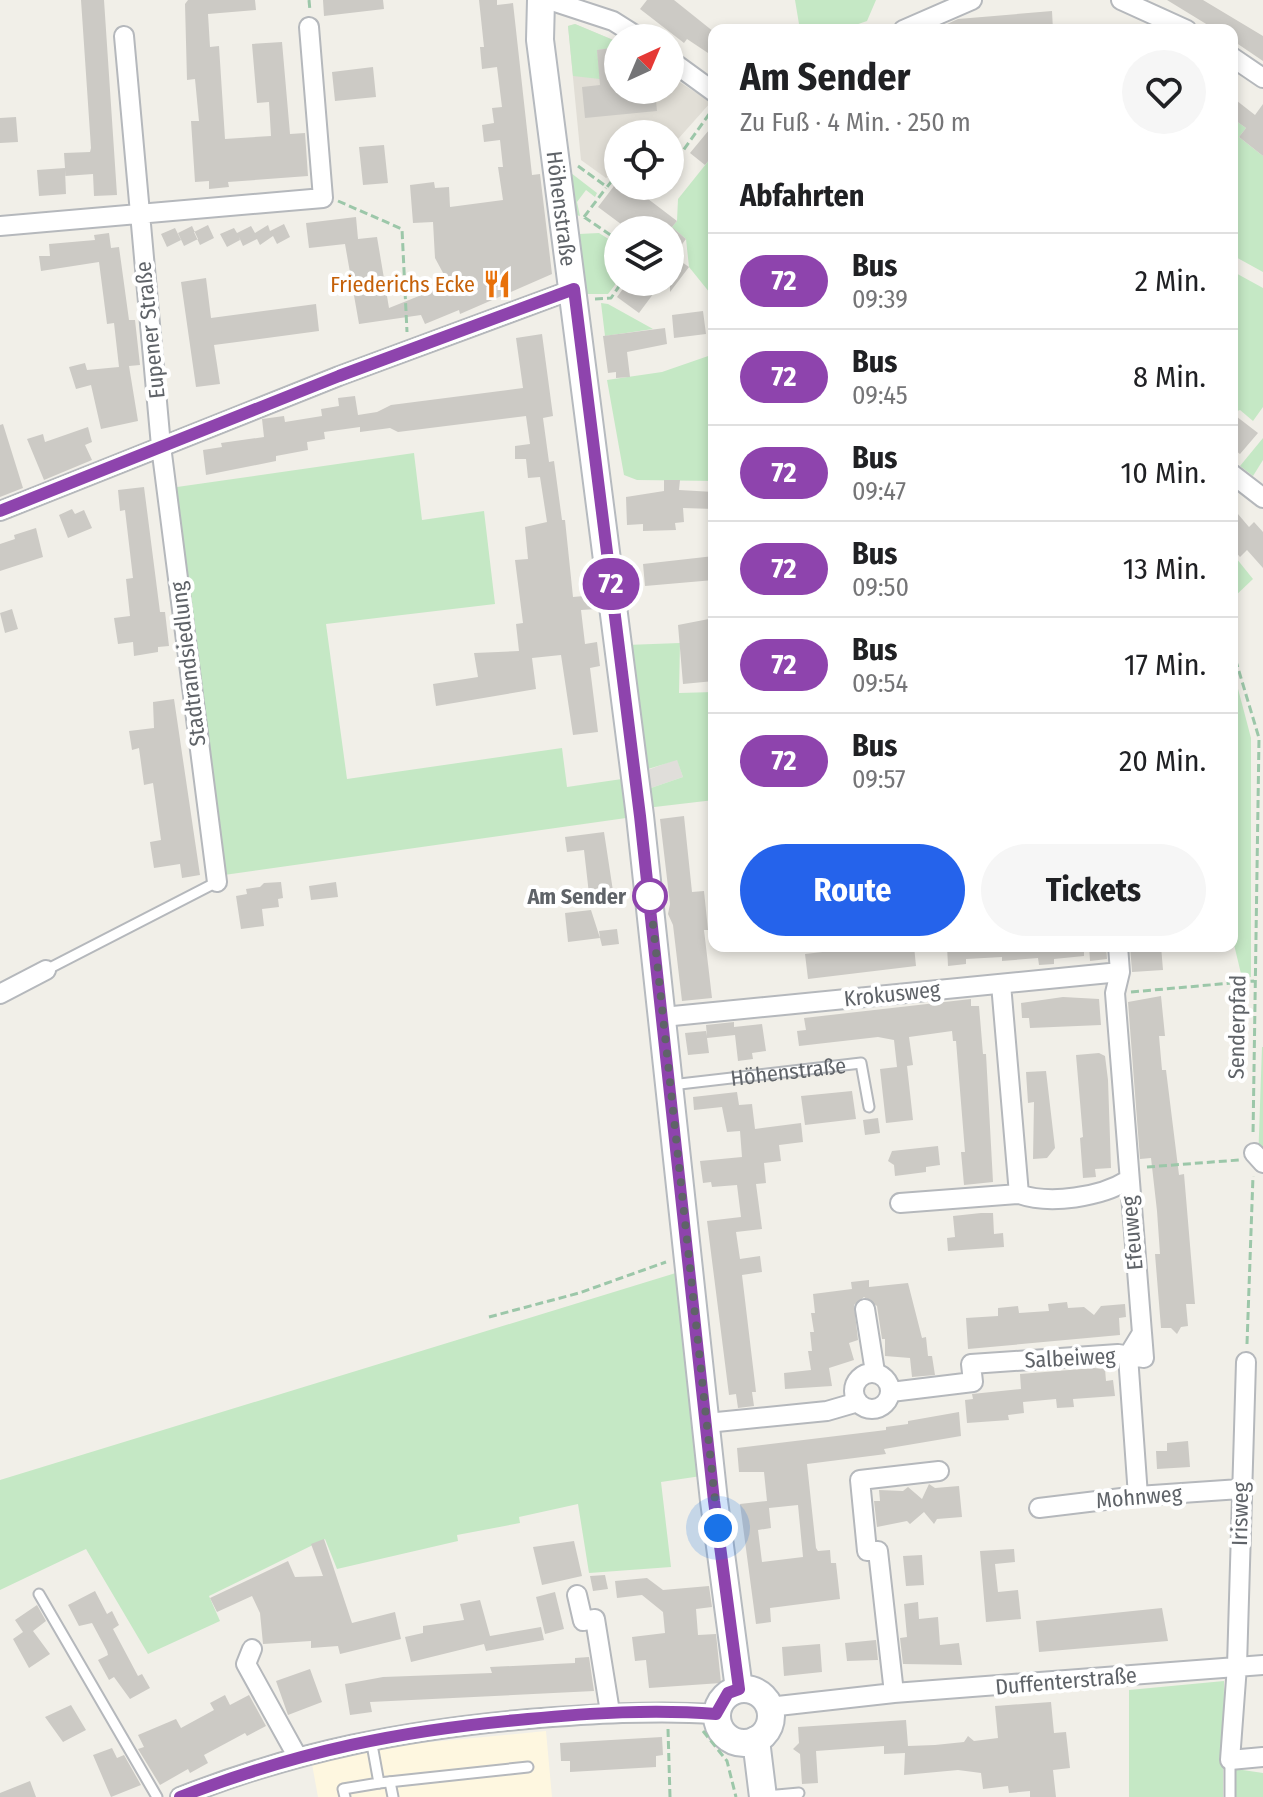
<!DOCTYPE html>
<html lang="de">
<head>
<meta charset="utf-8">
<style>
	:root { --surface:#fff; --page:#f6f6f6; --text:#202124; --muted:#757577; --line:#e0e0e0; --accent:#2563eb }
	body { margin:0; font-family:"Fira Sans Condensed",sans-serif; background:var(--page); color:var(--text); height:100vh; display:flex; flex-direction:column; font-size:30px; white-space:nowrap }
	* { box-sizing:border-box; margin:0 }
	p { font-size:26px; color:var(--muted) }
	.icon { flex:none; width:44px; height:44px; fill:none; stroke:currentColor; stroke-width:2; stroke-linecap:round; stroke-linejoin:round }
	.map { position:relative; flex:1; overflow:hidden }
	.drawer { position:absolute; left:708px; top:24px; width:530px; height:928px; display:flex; flex-direction:column; background:var(--surface); border-radius:16px; box-shadow:0 4px 12px #0003 }
	.drawer>* { flex:none }
	.badge { padding:0 16px; border-radius:26px; font-size:28px; line-height:52px }
	.needle { width:52px; rotate:44deg }
	.controls { position:absolute; left:604px; top:24px; display:grid; gap:16px }
	.controls a { display:grid; place-items:center; width:80px; height:80px; border-radius:50%; background:var(--surface); box-shadow:0 4px 12px #0003; font-size:40px }
	.you { position:absolute; width:40px; height:40px; margin:-20px; border:6px solid #fff; border-radius:50%; background:#1a73e8; box-shadow:0 0 0 12px #1a73e833 }
	.map>.badge { position:absolute; translate:-50% -50%; box-shadow:0 0 0 4px #fff }
	h2 { padding:0 32px; font-size:30px; line-height:72px }
	.round { display:grid; place-items:center; flex:none; width:84px; height:84px; border-radius:42px; background:var(--page) }
	.head { display:flex; align-items:center; justify-content:space-between; height:136px; padding:0 32px }
	h1 { font-size:38px; font-weight:700; line-height:60px }
	.action { display:flex; gap:16px; margin-top:auto; padding:16px 32px }
	.action a { flex:1; height:92px; border-radius:48px; background:var(--accent); color:#fff; font-size:32px; font-weight:700; line-height:92px; text-align:center }
	.action a+a { background:var(--page); color:var(--text) }
	ul { padding:0; list-style:none }
	li { display:flex; align-items:center; gap:24px; height:96px; padding:0 32px; border-top:2px solid var(--line) }
	li div { flex:1 }
	li b { display:block; font-size:30px }
	li em { font-style:normal }
	li .badge { min-width:88px; font-weight:700; text-align:center }
	.map>svg:first-child { display:block }
	.commercial { fill:#fef7e0 }
	.industrial { fill:#e0deda }
	.education { fill:#e1ded6 }
	.green { fill:#c5e8c5; fill-rule:evenodd }
	.building { fill:#cccac5; fill-rule:evenodd }
	.lines { fill:none; stroke-linecap:round; stroke-linejoin:round }
	.lane-casing { stroke:#b5b8bc; stroke-width:13 }
	.street-casing { stroke:#b5b8bc; stroke-width:22 }
	.secondary-casing { stroke:#b6babf; stroke-width:30 }
	.path { stroke:#9cc7a9; stroke-width:3; stroke-dasharray:8 4; stroke-linecap:butt }
	.lane { stroke:#fff; stroke-width:9 }
	.street { stroke:#fff; stroke-width:18 }
	.secondary { stroke:#fff; stroke-width:26 }
	.line-casing { stroke:#fff; stroke-width:18 }
	.line { stroke:#8e44ad; stroke-width:12 }
	.walk { stroke:#5f6368; stroke-width:8; stroke-dasharray:0 14.4 }
	.stop-dot { fill:#fff; stroke:#8e44ad; stroke-width:4 }
	.labels { text-anchor:middle; dominant-baseline:central; stroke-width:8; stroke-linejoin:round; paint-order:stroke }
	.street-label { font-size:22px; fill:#5f6368; stroke:#fff }
	.food-label { font-size:22px; fill:#c56008; stroke:#fff; text-anchor:end }
	.stop-label { font-size:22px; font-weight:bold; fill:#5f6368; stroke:#fff; text-anchor:end }
</style>
</head>
<body>
<div class="map">
<svg width="1263" height="1797" viewBox="0 0 1263 1797">
	<rect width="100%" height="100%" fill="#f1efe8"/>
	<path class="commercial" d="M546,1731L552,1797H318L312,1764L389,1746Z"/>
	<path class="industrial" d="M677,759L683,777L651,788L645,771Z"/>
	<path class="education" d="M575,24L618,42V90H670V76L711,102L670,148V134H618V170L606,178L581,160L568,26Z"/>
	<path class="green" d="M795,0H876L867,21L841,30H800Z
		M575,24L618,42L615,79L611,48L597,50L600,79L573,76L568,26Z
		M1232,118L1246,128L1239,137L1263,156V272L1232,255Z
		M714,154V298L689,267L686,239L672,227L677,221L678,199Z
		M571,173L597,193L595,197L586,190L577,202L580,216L576,215Z
		M599,233L618,245V281L608,294H587L579,234Z
		M1232,271L1263,288V407L1253,421L1240,410L1232,413L1237,402L1232,398Z
		M601,303L608,304L653,329L605,336Z
		M714,354V481L637,480L624,475L607,380L662,372Z
		M1263,438V460L1253,476L1240,466Z
		M414,453L422,520L484,511L495,604L326,624L347,779L562,748L567,787L622,779L626,818L224,875L170,488Z
		M1232,553L1253,579L1232,599Z
		M680,643L679,693L714,692V800L646,808L626,645ZM677,760L683,777L651,788L645,770Z
		M1232,666L1251,738V977L1242,978L1232,936Z
		M1262,1047H1263V1166L1258,1163Z
		M679,1272L701,1476L661,1482L671,1567L589,1573L578,1504L519,1517L520,1523L457,1535L458,1541L337,1569L325,1539L209,1596L220,1621L148,1654L86,1549L0,1590V1480Z
		M1224,1681L1223,1797H1129V1690Z
		M1236,1769L1263,1773V1797H1234Z"/>
	<path class="building" d="M81,0H104L117,195L94,196L93,174L65,176V170L66,194L39,196L37,170L65,168L64,153L90,152L91,148Z
		M188,0H255L256,10L208,14L210,47L219,46L225,139L271,136L269,102L257,103L252,44L282,42L290,134L305,133L308,176L228,182L229,187L209,189V181L195,182L191,121H199L195,79L187,80L185,4Z
		M323,0H383L384,9L324,16Z
		M479,0H497V5L513,3L532,175L540,174L552,274L460,314L459,310L425,324L421,315L359,324L345,244L309,248L306,223L356,217L358,239L377,237L389,308L449,284L435,258L433,222L413,223L410,185L434,182L435,188L449,187L450,207L503,200L498,167H503L500,140L484,142L482,125L494,123L492,108L502,107L497,67L482,69L480,47H484Z
		M647,0H674L714,32V57L687,39L684,43L640,9Z
		M1167,0H1203L1263,36V61L1232,40V30H1216Z
		M1052,11L1053,30H945V25L958,19Z
		M611,48L618,90H655L657,111L585,118L582,87L600,85L597,50Z
		M373,67L376,97L335,101L332,72Z
		M1232,97L1255,115L1263,104V156L1239,137L1246,128L1232,118Z
		M16,117L18,142L0,143V118Z
		M714,124V154L705,165L690,153Z
		M384,145L388,183L363,185L359,147Z
		M614,186H631L677,221L672,227L686,239L673,256L689,267L670,292V230H629L598,207Z
		M284,224L290,237L277,244L273,236L260,245L257,239L243,246L239,237L240,240L227,247L220,234L234,228L237,233L251,226L255,233L268,225L270,231Z
		M208,225L214,238L200,245L194,232Z
		M192,226L198,239L184,246L178,233Z
		M175,228L181,240L167,247L161,234Z
		M109,233L111,248L119,247L129,320H135L140,365L129,366L138,421L101,429L91,385L76,389L69,367L85,363L87,370L119,367L114,323L107,324L99,262L41,271L39,256H50L49,244L95,240L94,235Z
		M206,278L211,318L316,304L319,331L214,345L220,384L196,387L181,282Z
		M628,282H662L639,313L617,297Z
		M703,311L706,334L674,338L672,315Z
		M665,328L667,344L627,352L630,377L616,378V372L608,373L603,336Z
		M542,334L553,416L543,418L549,462L554,461L562,520H565L573,597L595,595L597,609L581,610L585,644L597,642L600,666L590,668L598,732L573,735L561,655L532,658L536,689L436,706L433,684L478,677L474,653L519,651L516,624L523,623L515,560L528,559L525,527L547,522L540,477L528,478L526,459H515V446L530,444L526,416L398,432L390,428L360,432V427L324,432L325,439L307,442L308,450L276,456V461L206,475L203,450L222,447L221,443L264,437L262,419L284,416L285,422L322,416L321,409L339,406L338,398L355,396L358,415L377,412L391,405L523,388L516,338Z
		M1232,413L1258,433L1240,454L1232,448Z
		M3,424L23,488L0,497V425Z
		M88,427L92,442L85,445L92,460L44,480L27,439L43,434L45,442Z
		M664,480H680L679,490L714,492V509L683,508L684,522L675,523L676,530L643,531V524L627,525L626,497L664,491Z
		M144,487L160,612H165L169,646L158,647V652L134,656L133,642L118,644L114,618L130,616L126,579L133,578L125,510L120,511L118,490Z
		M1232,507L1249,527L1254,522L1263,532V568L1247,550L1240,557L1232,548L1238,540L1232,533Z
		M72,509L75,514L84,510L92,528L68,538L59,515Z
		M36,528L43,557L0,571V544L15,539L14,535Z
		M714,556V580L645,586L643,564Z
		M12,609L18,629L5,633L0,613Z
		M714,618V681L683,684L678,625Z
		M174,699L200,875L182,878L180,864L154,868L150,842L161,840L153,783L144,785L139,748L132,750L129,731L154,728L153,702Z
		M684,816L692,892L704,891L708,930H704L712,998L682,1001L673,925L668,914L670,904L660,819Z
		M604,832L613,891L589,894L584,850L567,852L565,837Z
		M281,882L283,898L278,899L279,907L262,909L264,926L241,929L236,896L247,894L246,889L260,887L264,883Z
		M336,882L338,897L311,900L309,886Z
		M591,910L600,938L599,931L617,929L619,944L602,946L600,938L568,942L565,913Z
		M874,946H914L916,966L808,979L805,954Z
		M947,946H1084V956L1054,959V964L1039,965L1038,958L1002,961V957L966,959V964L948,966Z
		M1089,946H1106L1107,959L1090,961Z
		M1130,946H1161L1163,970L1132,972Z
		M1161,996L1165,1036H1159L1162,1070H1166L1179,1175L1184,1174L1195,1304H1186L1188,1326L1181,1327L1177,1334L1171,1328H1161L1155,1254H1160L1157,1211L1151,1158L1140,1159L1128,1002Z
		M1063,997L1099,999L1101,1025L1030,1028L1029,1018H1022L1021,1003Z
		M971,999V1006H979L983,1054H986L993,1182L964,1185L961,1152H965L956,1041H953L952,1031L909,1037L913,1065L907,1066L913,1120L886,1123L880,1069L897,1067L894,1040L878,1037L799,1046L797,1031L806,1030L804,1018Z
		M734,1022V1027L762,1024L766,1051L752,1053L753,1059L738,1061L735,1035L707,1038L709,1053L688,1055L685,1033L706,1031L707,1036L706,1025Z
		M1099,1053L1105,1056L1108,1080L1111,1168L1095,1169L1096,1177L1083,1178L1080,1138L1083,1137L1076,1055Z
		M1046,1071L1055,1148L1047,1158L1033,1159L1034,1102L1028,1103L1026,1072Z
		M852,1091L856,1119L805,1125L801,1096Z
		M737,1092L739,1105L752,1104L755,1129L801,1123L803,1142L779,1145L781,1161L764,1163L766,1183L756,1184L762,1229L736,1232L740,1259L760,1256L762,1272L742,1275L756,1392H752L754,1406L738,1408L736,1394L729,1395L707,1221L741,1217L737,1185L712,1187L711,1182L703,1183L700,1161L742,1157L740,1131L727,1132L722,1107L694,1110L693,1097Z
		M878,1118L880,1133L865,1135L863,1120Z
		M938,1146L940,1165L926,1167V1172L895,1176L894,1165L888,1161L892,1151Z
		M981,1213H993L994,1234L1003,1233L1004,1247L948,1251L947,1238L955,1237L953,1216Z
		M869,1280V1287L908,1283L922,1338L926,1337L928,1356H932L935,1375L912,1377L910,1358L885,1356V1339H882L877,1306L864,1297L854,1305L858,1340L849,1343L854,1360L829,1368L832,1386L785,1389L784,1373L811,1370L808,1351H812L810,1332H814L811,1313H815L813,1294L852,1289L851,1282Z
		M1067,1302L1068,1308L1084,1307L1094,1315L1101,1306L1125,1304L1126,1317L1119,1318L1120,1335L968,1349L966,1318L998,1316V1308L1018,1306L1019,1313L1049,1311L1048,1304Z
		M1094,1368L1105,1369L1106,1381L1113,1380L1115,1396L1073,1399L1074,1407L1057,1408L1056,1399L1023,1402L1024,1413L1008,1415L1009,1420L967,1423L965,1400L973,1399L972,1394L1021,1389L1020,1374Z
		M959,1412L961,1436L884,1449L886,1454L807,1464L816,1548L818,1551L830,1550L831,1563H836L840,1599L770,1608L771,1622L756,1624L740,1504L767,1501L764,1472H739L737,1448L886,1430V1427L908,1424V1421ZM798,1505L803,1557L762,1562L758,1530L771,1528L769,1508Z
		M1188,1441L1190,1467L1157,1469L1156,1451H1167V1443Z
		M929,1484L935,1488L959,1486L962,1517L937,1519L934,1524L924,1512L910,1524L907,1521L877,1527L874,1501H880L879,1490L903,1491L908,1487L922,1499Z
		M324,1539L352,1623L395,1612L401,1639L340,1654L338,1646L311,1648V1641L263,1644L260,1613L252,1596L217,1612L210,1598L288,1561L295,1577L323,1576L311,1544Z
		M574,1541L582,1576L542,1585L533,1547Z
		M1014,1549L1015,1562L995,1564L998,1592L1018,1590L1021,1619L986,1622L980,1551Z
		M922,1555L924,1585L906,1586L903,1556Z
		M605,1575L608,1589L593,1591L590,1576Z
		M647,1578L663,1590L709,1586L712,1607L696,1609L698,1635L716,1634L721,1683L649,1688L646,1660L635,1661L632,1637L665,1633L663,1612L642,1595L617,1598L615,1581Z
		M95,1591L107,1614L112,1611L119,1625L113,1629L138,1676L142,1674L150,1688L130,1699L114,1677L109,1680L98,1660L108,1655L107,1651L92,1623L79,1626L68,1605Z
		M555,1592L564,1629L545,1634L536,1597Z
		M480,1600L490,1636L541,1627L544,1640L486,1651L484,1644L411,1662L405,1637L423,1633V1626L464,1620L460,1604Z
		M918,1602L919,1619L938,1617L940,1645L959,1643L962,1665L903,1664L900,1638L907,1637L904,1604Z
		M37,1605L46,1621L33,1631L50,1654L29,1668L13,1639L23,1632L15,1620Z
		M1162,1608L1168,1641L1039,1652L1036,1621Z
		M876,1640L878,1660L847,1661L845,1643Z
		M820,1644L822,1672L784,1676L782,1647Z
		M589,1657L594,1691L370,1702L372,1712L350,1715L345,1684L383,1677L492,1673L490,1667L575,1663V1658Z
		M310,1669L322,1702L288,1715L276,1681Z
		M225,1695L230,1705L249,1695L266,1726L247,1736L245,1733L204,1755L208,1763L190,1773L188,1769L160,1785L138,1749L144,1747L138,1735L176,1719L181,1728L214,1710L210,1703Z
		M1051,1702L1054,1733L1066,1732L1070,1768L1053,1770L1056,1797H1030V1791L1009,1793L1008,1786L983,1789L981,1773L958,1770L904,1775L905,1753L884,1754V1746L816,1751L818,1783L802,1784L800,1754L793,1749L799,1743L798,1727L906,1720L908,1746L935,1745L964,1742L968,1736L974,1741L998,1738L995,1706Z
		M71,1705L86,1730L63,1742L45,1717Z
		M662,1737L663,1755L656,1756V1767L570,1772V1761H561L560,1743Z
		M112,1748L117,1758L124,1755L141,1785L111,1797L93,1755Z
		M30,1781L36,1797H0V1793Z"/>
	<g class="lines">
		<defs>
			<g id="lane">
				<path d="M46,970L217,882"/>
				<path id="s1" d="M671,1085L861,1063L869,1107"/>
				<path d="M39,1594L157,1797"/>
				<path d="M390,1782L393,1797"/>
				<path d="M379,1783L528,1767"/>
				<path d="M766,1796L799,1793"/>
				<path d="M345,1797L343,1789L379,1783L371,1739"/>
				<path d="M1230,1797V1760"/>
			</g>
			<path id="street" d="M549,0L613,21L640,38
				M1121,0L1187,30
				M903,30L972,0
				M124,36L161,446L217,882
				M1232,57L1263,78
				M670,60L714,92
				M0,226L323,198L309,27
				M1232,474L1263,498
				M0,511L339,376L574,289
				M1118,946L1120,972L1115,993L1142,1333L1128,1356L1138,1496
				M1001,984L1019,1194C1050,1205 1101,1197 1128,1180
				M0,994L46,970
				M663,1017L1120,972
				M1254,1153L1263,1163
				M900,1203L1019,1194
				M865,1309L875,1372
				M1246,1362L1237,1666L1230,1760L1263,1757
				M854 1391a18 18 0 1 1 36 0a18 18 0 1 1-36 0Z
				M891,1392L973,1382L971,1364L1118,1354L1144,1358L1142,1333
				M707,1423L827,1411L858,1402
				M1039,1508L1138,1496L1240,1489
				M577,1595L583,1621L595,1619L610,1712
				M252,1649L246,1664L297,1756
				M894,1693L878,1551H867L860,1480L939,1471
				M769,1707L894,1693L1263,1665
				M180,1797C296,1751 405,1730 528,1719C591,1714 653,1710 716,1714"/>
			<g id="secondary">
				<path id="s2" d="M541,0L540,40L640,816L714,1501L739,1689"/>
				<circle cx="744" cy="1716" r="27"/>
				<path d="M756,1740L763,1797"/>
			</g>
		</defs>
		<use href="#lane" class="lane-casing"/>
		<use href="#street" class="street-casing"/>
		<use href="#secondary" class="secondary-casing"/>
		<path class="path" d="M309,0L310,11
			M578,166L607,187L618,173
			M670,169L712,110
			M338,201L402,229L407,332
			M584,217L606,188
			M584,217L618,240
			M595,299L611,298L622,282
			M1232,648L1259,738L1253,1136
			M1131,992L1254,981
			M1147,1167L1239,1160
			M489,1317L579,1293L666,1262
			M1247,1344L1253,1176
			M668,1729L670,1797
			M703,1731L727,1761L736,1797"/>
		<use href="#lane" class="lane"/>
		<use href="#street" class="street"/>
		<use href="#secondary" class="secondary"/>
	</g>
	<g class="lines">
		<defs>
			<path id="line" d="M0,511L339,376L574,289L640,816L714,1501L739,1689L728,1693L716,1714C653,1709 591,1713 528,1719C402,1730 299,1751 180,1797"/>
		</defs>
		<use href="#line" class="line-casing"/>
		<use href="#line" class="line"/>
		<path class="walk" d="M650,896L718,1528"/>
	</g>
	<defs>
		<symbol id="restaurant-bare" viewBox="-9 -9 18 18"><path d="M-5-6h1v4h1v-4h1v4h1v-4h1v5L-1.5 .5V6h-2V.5L-5-1ZM5-6V6H3V1.5H1.5Q1.5-4 5-6Z" fill="#e8710a" stroke="#fff" stroke-width="2.5" paint-order="stroke"/></symbol>
	</defs>
	<g fill-rule="evenodd">
		<use href="#restaurant-bare" x="477" y="264" width="40" height="40"/>
	</g>
	<circle class="stop-dot" cx="650" cy="896" r="16"/>
	<g class="labels">
		<g class="street-label">
			<text stroke="none"><textPath href="#s2" startOffset="210">Höhenstraße</textPath></text>
			<text transform="translate(150 330) rotate(-96)">Eupener Straße</text>
			<text transform="translate(188 664) rotate(-97)">Stadtrandsiedlung</text>
			<text transform="translate(892 994) rotate(-6)">Krokusweg</text>
			<text transform="translate(1237 1027) rotate(-89)">Senderpfad</text>
			<text stroke="none"><textPath href="#s1" startOffset="118">Höhenstraße</textPath></text>
			<text transform="translate(1132 1233) rotate(-95)">Efeuweg</text>
			<text transform="translate(1070 1358) rotate(-3)">Salbeiweg</text>
			<text transform="translate(1139 1497) rotate(-5)">Mohnweg</text>
			<text transform="translate(1240 1514) rotate(-89)">Irisweg</text>
			<text transform="translate(1066 1681) rotate(-5)">Duffenterstraße</text>
		</g>
		<g class="food-label">
			<text x="475" y="284">Friederichs Ecke</text>
		</g>
		<g class="stop-label">
			<text x="626" y="896">Am Sender</text>
		</g>
	</g>
</svg>
<div class="controls">
<a><svg class="needle" viewBox="-14 -14 28 28"><path d="M0-13l5 13h-10z" fill="#e53935"/><path d="M0 13l5-13h-10z" fill="#757577"/></svg></a>
<a><svg class="icon" aria-label="locate" viewBox="0 0 24 24"><circle cx="12" cy="12" r="6"/><path d="M12 2v4M12 18v4M2 12h4M18 12h4"/></svg></a>
<a><svg class="icon" aria-label="layers" viewBox="0 0 24 24"><path d="M12 4l9 5-9 5-9-5zM3 14l9 5 9-5"/></svg></a>
</div>
<div class="you" style="left:718px;top:1528px"></div>
<b class="badge" style="left:611px;top:584px;background:#8e44ad;color:#fff">72</b>
<section class="drawer">
<div class="head"><div><h1>Am Sender</h1><p>Zu Fuß · 4 Min. · 250 m</p></div><a class="round"><svg class="icon" aria-label="heart" viewBox="0 0 24 24"><path d="M12 20l-8-8c-3-5 5-10 8-4 3-6 11-1 8 4z"/></svg></a></div>
<h2>Abfahrten</h2>
<ul>
<li><span class="badge" style="background:#8e44ad;color:#fff">72</span><div><b>Bus</b><p>09:39</p></div><em>2 Min.</em></li>
<li><span class="badge" style="background:#8e44ad;color:#fff">72</span><div><b>Bus</b><p>09:45</p></div><em>8 Min.</em></li>
<li><span class="badge" style="background:#8e44ad;color:#fff">72</span><div><b>Bus</b><p>09:47</p></div><em>10 Min.</em></li>
<li><span class="badge" style="background:#8e44ad;color:#fff">72</span><div><b>Bus</b><p>09:50</p></div><em>13 Min.</em></li>
<li><span class="badge" style="background:#8e44ad;color:#fff">72</span><div><b>Bus</b><p>09:54</p></div><em>17 Min.</em></li>
<li><span class="badge" style="background:#8e44ad;color:#fff">72</span><div><b>Bus</b><p>09:57</p></div><em>20 Min.</em></li>
</ul>
<div class="action"><a>Route</a><a>Tickets</a></div>
</section>
</div>
</body>
</html>
